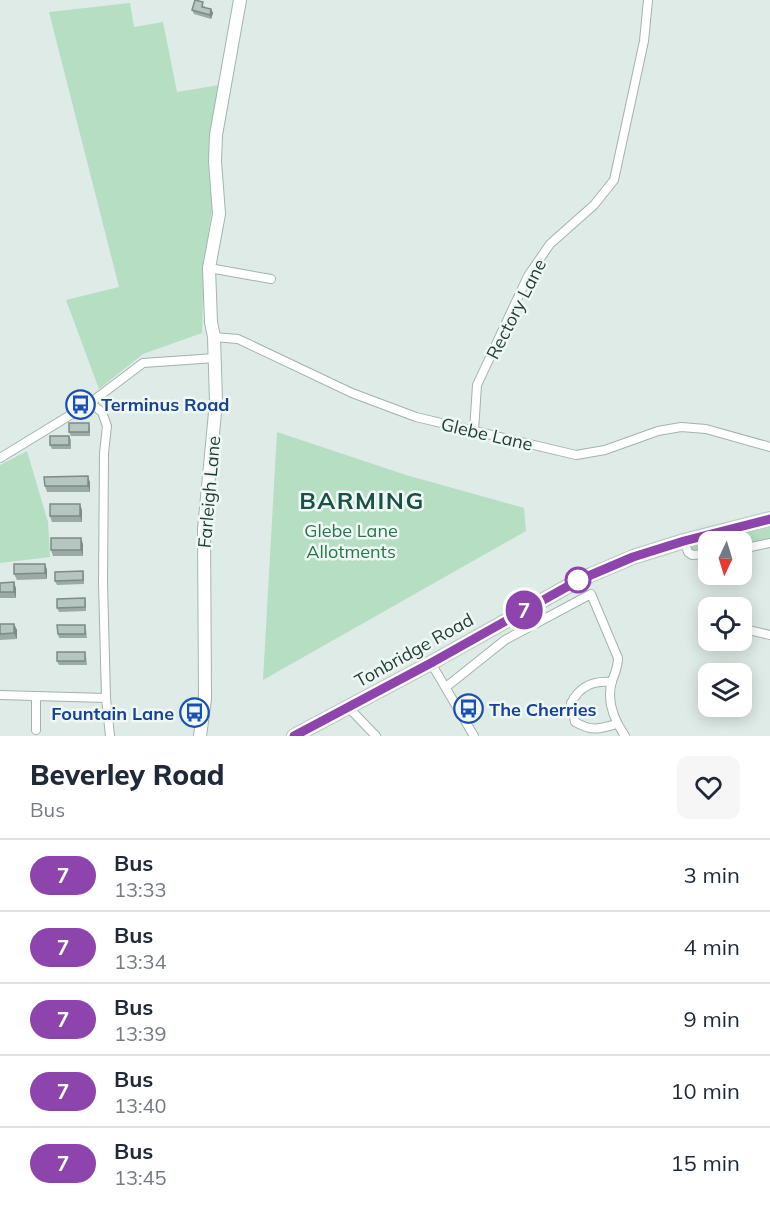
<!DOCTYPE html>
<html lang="en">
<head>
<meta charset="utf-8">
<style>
	:root { --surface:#fff; --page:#f6f6f7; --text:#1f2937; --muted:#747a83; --line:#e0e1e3 }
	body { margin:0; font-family:Mulish,sans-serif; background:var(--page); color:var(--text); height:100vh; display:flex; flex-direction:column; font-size:22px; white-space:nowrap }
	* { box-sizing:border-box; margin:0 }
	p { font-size:20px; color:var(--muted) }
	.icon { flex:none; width:33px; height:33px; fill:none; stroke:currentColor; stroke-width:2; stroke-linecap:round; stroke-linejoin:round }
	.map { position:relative; height:736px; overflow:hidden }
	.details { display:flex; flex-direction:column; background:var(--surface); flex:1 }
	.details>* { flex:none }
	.badge { padding:0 12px; border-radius:20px; font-size:21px; line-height:39px }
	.needle { width:39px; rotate:184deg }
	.controls { position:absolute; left:698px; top:531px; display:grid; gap:12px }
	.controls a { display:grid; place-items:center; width:54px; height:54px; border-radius:12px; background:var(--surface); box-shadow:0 3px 15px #0003; font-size:30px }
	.map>.badge { position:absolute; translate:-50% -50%; box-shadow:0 0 0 3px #fff }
	.round { display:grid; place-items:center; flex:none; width:63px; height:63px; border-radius:12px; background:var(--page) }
	.headline { display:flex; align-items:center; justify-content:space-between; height:102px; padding:0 30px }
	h1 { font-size:28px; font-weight:800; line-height:45px }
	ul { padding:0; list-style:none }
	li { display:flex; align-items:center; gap:18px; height:72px; padding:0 30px; border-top:2px solid var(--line) }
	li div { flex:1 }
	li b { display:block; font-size:22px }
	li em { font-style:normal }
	li .badge { min-width:66px; font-weight:700; text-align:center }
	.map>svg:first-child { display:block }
	.green { fill:#b6dec3 }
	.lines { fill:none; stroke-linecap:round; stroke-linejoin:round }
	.street-casing { stroke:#a2b3ae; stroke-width:10 }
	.secondary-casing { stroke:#9db8af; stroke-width:14 }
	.primary-casing { stroke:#c0c8c7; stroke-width:16 }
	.street { stroke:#fff; stroke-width:8 }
	.secondary { stroke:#fff; stroke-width:12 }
	.primary { stroke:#60a496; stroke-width:14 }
	.wall { fill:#9baaa4 }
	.shaded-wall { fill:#7e8b86 }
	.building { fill:#b4c6bf; stroke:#7e8b86; stroke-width:1.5 }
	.line-casing { stroke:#fff; stroke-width:14 }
	.line { stroke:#8e44ad; stroke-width:9 }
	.stop-dot { fill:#fff; stroke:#8e44ad; stroke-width:3 }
	.labels { text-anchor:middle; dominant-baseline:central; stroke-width:5; stroke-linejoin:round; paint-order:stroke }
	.street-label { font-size:18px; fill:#1f3c36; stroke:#eff8f4 }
	.transit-label { font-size:18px; font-weight:bold; fill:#164399; stroke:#eff8f4; text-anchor:start }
	.park-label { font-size:18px; fill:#277649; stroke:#eff8f4 }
	.district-label { font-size:24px; font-weight:bold; letter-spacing:1.5px; fill:#1a5045; stroke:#eff8f4 }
</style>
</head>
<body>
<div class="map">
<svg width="770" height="736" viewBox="0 0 770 736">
	<rect width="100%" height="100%" fill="#dfebe6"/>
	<path class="green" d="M130,3L134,27L163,22L177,92L219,85L211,142L212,209L204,264L202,333L143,354L99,389L66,300L119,287L49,12Z
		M277,432L406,475L524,508L526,531L263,680Z
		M27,451L48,522L50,557L0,563V465Z
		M770,526V541L741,546V542H708V551L693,552L690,548L691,546Z"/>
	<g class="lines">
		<defs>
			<path id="street" d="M209,268L271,279
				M214,337L238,339L352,393L416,417L576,455L605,450L658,431L681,427L706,429L770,447
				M90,403L102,412L107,426L104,453L103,583L106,698L110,736
				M474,431L477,385L528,276L550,244L594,205L614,180L644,41L648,0
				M0,458L90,403L143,363L215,358
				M684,541L688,552L692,555L708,554
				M741,549L770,543
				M744,629L770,635
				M431,663L474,736
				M612,682C593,680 580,686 571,703L575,722C593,732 598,729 617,724
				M446,687L505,640L591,594L618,658C618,667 615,673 612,681C606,701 614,720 625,736
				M0,695L106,698
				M348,707L376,736
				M36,730V696"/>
			<path id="secondary" d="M200,736L205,699L204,529L216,402L214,337L211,322L209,268L219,214L215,161L216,135L240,0"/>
			<path id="primary" d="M294,736L431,663L579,580L633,557L684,541L770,519"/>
		</defs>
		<use href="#street" class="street-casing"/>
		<use href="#secondary" class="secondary-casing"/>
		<use href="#primary" class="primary-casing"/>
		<use href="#street" class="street"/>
		<use href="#secondary" class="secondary"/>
		<use href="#primary" class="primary"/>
	</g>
	<path class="wall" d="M205,6V8L211,9L213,13L211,19L194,14L192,10Z
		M90,427V436H71L69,432Z
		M69,436L71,440V449H52L50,445Z
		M88,476L90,483V492H47L45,486Z
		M82,510V522H52L50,516Z
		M83,544V556H53L51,550Z
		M45,564L47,570V579L17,580L14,574Z
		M83,571L84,575V584L57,585L55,581Z
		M0,583L16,588V598H0Z
		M85,598L86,602V611L59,612L57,608Z
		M0,624H14L17,630V639L0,640Z
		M85,625L86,629L87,638H59L58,634Z
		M85,652L86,656L87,665H59L57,661Z"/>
	<path class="shaded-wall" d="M211,9L213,13L211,19L210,15Z
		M88,476L90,483V492L88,486Z
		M80,504L82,510V522L80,516Z
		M81,538L83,544V556L81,550Z
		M45,564L47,570V579L45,573Z
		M14,582L16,588V598L14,592Z
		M14,624L17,630V639L14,633Z"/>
	<path class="building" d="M195,0L203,2L202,7L211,9L210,15L192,10Z
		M69,423H89V432H69Z
		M50,436H69V445H50Z
		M88,476V486H45L44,477Z
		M50,504H80V516H50Z
		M51,538H81V550H51Z
		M14,564H45V573L14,574Z
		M83,571V580L55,581V572Z
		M14,582V592H0V583Z
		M85,598V607L57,608V599Z
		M0,624H14V633L0,634Z
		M57,625H85V634H58Z
		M57,652H85V661H57Z"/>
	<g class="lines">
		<defs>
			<path id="line" d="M294,736L431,663L579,580L633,557L684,541L770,519"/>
		</defs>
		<use href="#line" class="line-casing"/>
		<use href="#line" class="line"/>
	</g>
	<defs>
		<symbol id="bus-ring" viewBox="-11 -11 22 22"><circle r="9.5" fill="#eff8f4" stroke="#1a4fb4" stroke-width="1.5"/><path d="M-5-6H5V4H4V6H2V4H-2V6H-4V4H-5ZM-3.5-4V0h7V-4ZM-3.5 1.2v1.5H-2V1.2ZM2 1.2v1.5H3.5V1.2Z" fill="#1a4fb4"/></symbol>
	</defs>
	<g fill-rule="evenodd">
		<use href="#bus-ring" x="64" y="388" width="33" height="33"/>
		<use href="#bus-ring" x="452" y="692" width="33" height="33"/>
		<use href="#bus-ring" x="178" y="696" width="33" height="33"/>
	</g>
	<circle class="stop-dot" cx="578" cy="580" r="12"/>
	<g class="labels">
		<g class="street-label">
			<text transform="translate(516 309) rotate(-63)">Rectory Lane</text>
			<text transform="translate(487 434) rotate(13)">Glebe Lane</text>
			<text transform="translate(209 492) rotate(-85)">Farleigh Lane</text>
			<text transform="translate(414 650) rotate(-29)">Tonbridge Road</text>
		</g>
		<g class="transit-label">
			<text x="101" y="404">Terminus Road</text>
			<text x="489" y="709">The Cherries</text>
			<text x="174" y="713" text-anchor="end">Fountain Lane</text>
		</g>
		<g class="park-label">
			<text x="351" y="530">Glebe Lane<tspan x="351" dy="21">Allotments</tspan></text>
		</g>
		<g class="district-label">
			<text x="362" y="500">BARMING</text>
		</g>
	</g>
</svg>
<div class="controls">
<a><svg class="needle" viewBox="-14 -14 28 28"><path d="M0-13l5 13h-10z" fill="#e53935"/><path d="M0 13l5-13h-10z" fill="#747a83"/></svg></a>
<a><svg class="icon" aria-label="locate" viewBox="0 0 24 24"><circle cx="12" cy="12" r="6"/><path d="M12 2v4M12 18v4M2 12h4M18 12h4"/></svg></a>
<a><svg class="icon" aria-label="layers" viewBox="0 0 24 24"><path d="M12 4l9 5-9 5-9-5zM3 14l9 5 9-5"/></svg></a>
</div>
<b class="badge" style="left:524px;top:610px;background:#8e44ad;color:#fff">7</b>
</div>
<section class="details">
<div class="headline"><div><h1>Beverley Road</h1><p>Bus</p></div><a class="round"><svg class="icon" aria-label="heart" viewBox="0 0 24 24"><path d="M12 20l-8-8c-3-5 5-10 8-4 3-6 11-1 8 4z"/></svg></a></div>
<ul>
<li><span class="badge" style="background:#8e44ad;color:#fff">7</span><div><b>Bus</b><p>13:33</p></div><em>3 min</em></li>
<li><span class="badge" style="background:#8e44ad;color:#fff">7</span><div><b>Bus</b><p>13:34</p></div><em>4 min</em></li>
<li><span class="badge" style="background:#8e44ad;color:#fff">7</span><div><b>Bus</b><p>13:39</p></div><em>9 min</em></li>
<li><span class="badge" style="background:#8e44ad;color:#fff">7</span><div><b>Bus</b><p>13:40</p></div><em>10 min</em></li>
<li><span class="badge" style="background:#8e44ad;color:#fff">7</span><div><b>Bus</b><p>13:45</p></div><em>15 min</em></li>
</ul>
</section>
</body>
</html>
